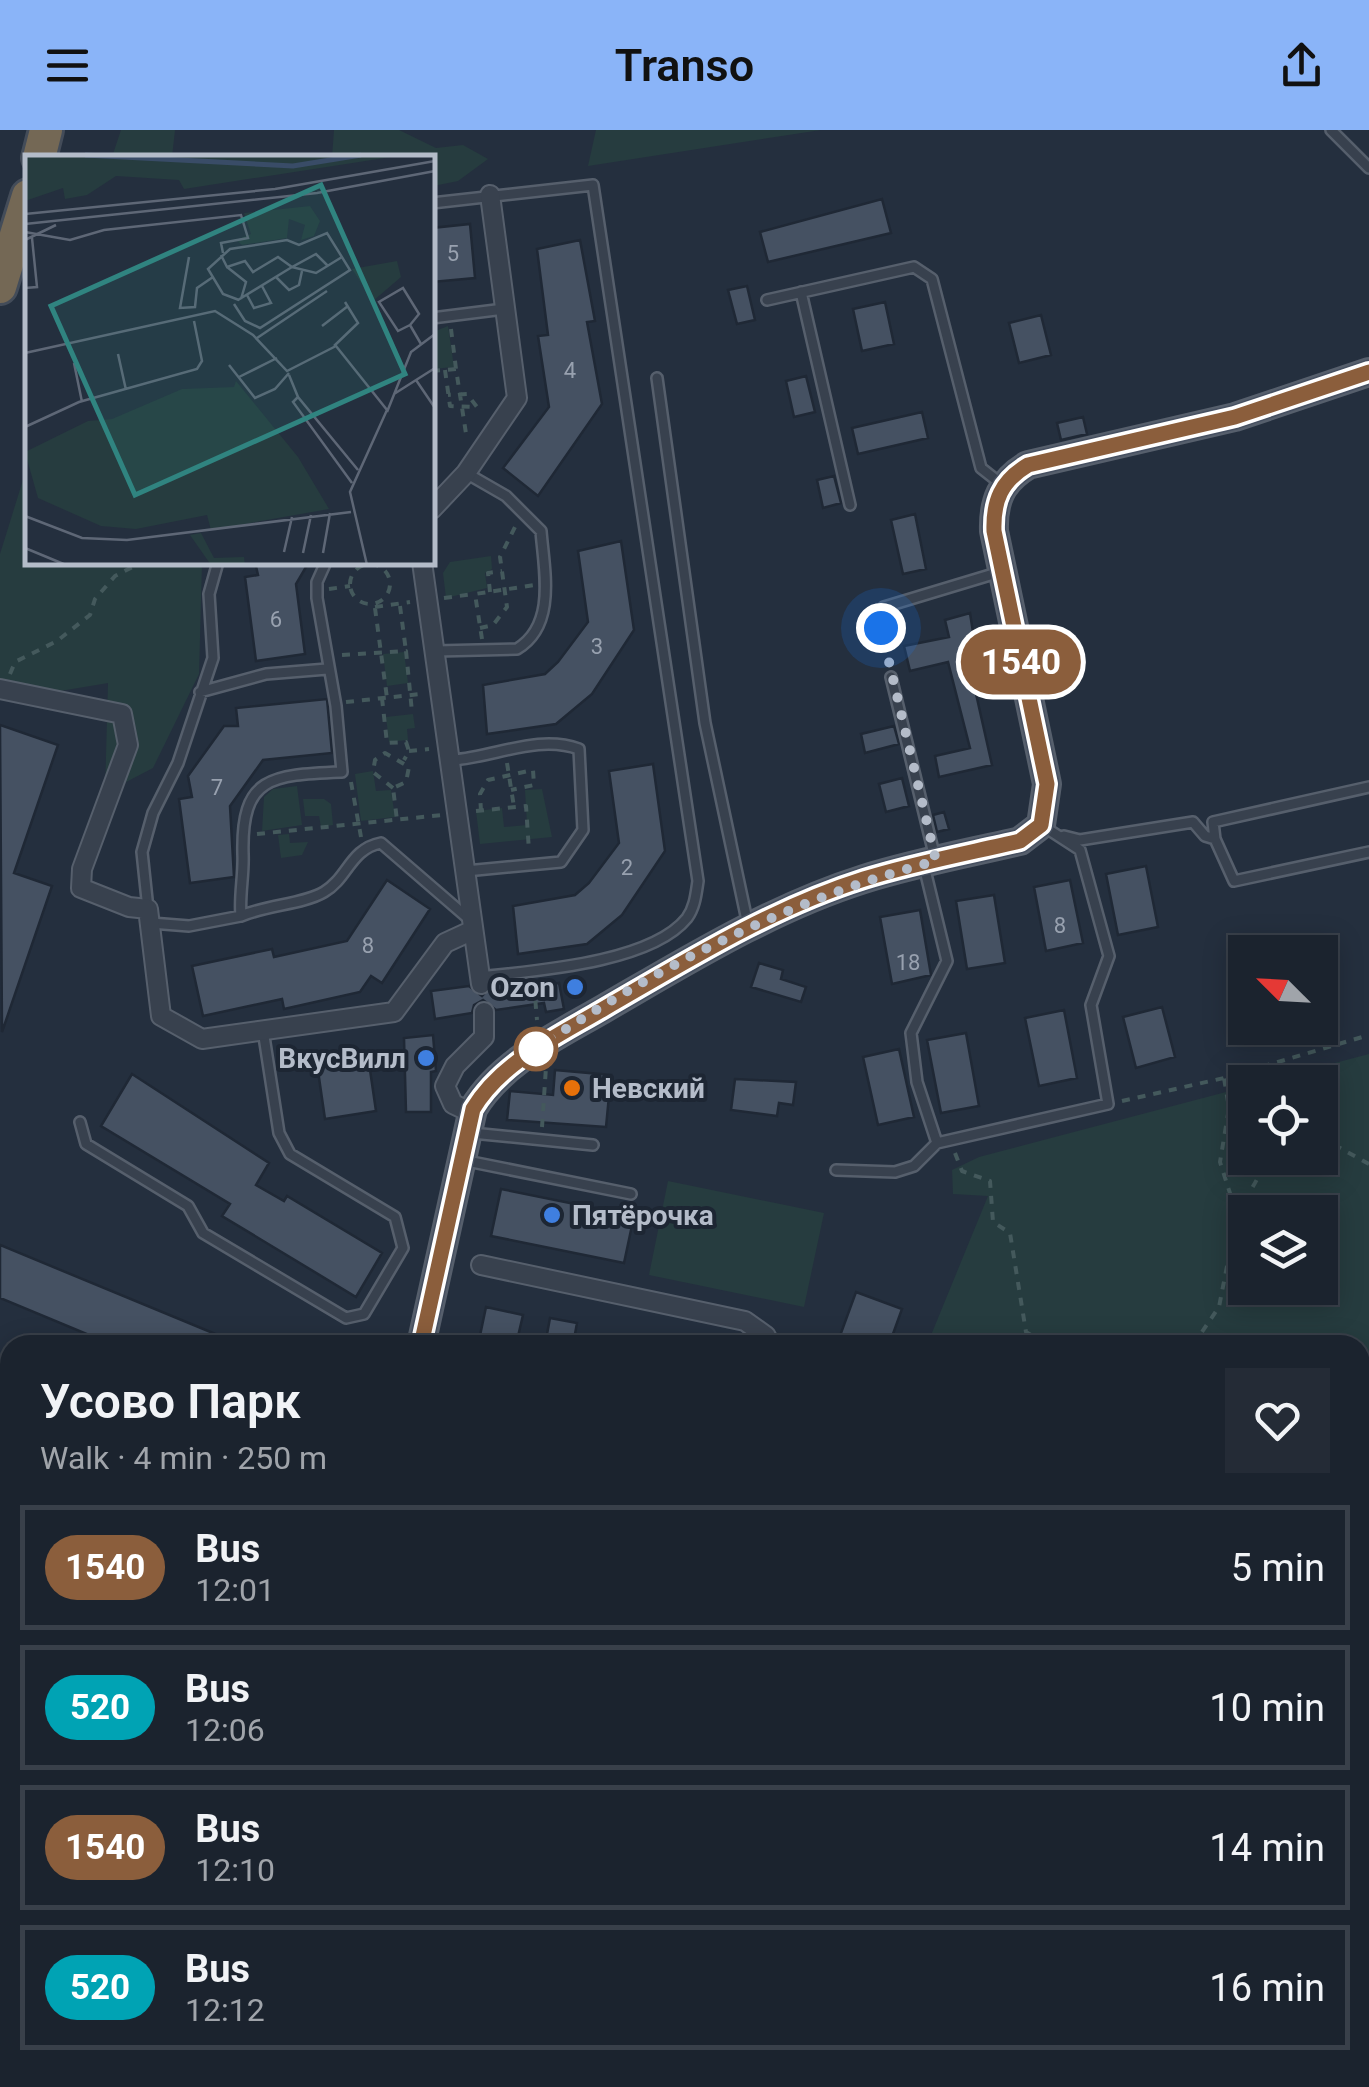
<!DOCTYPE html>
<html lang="en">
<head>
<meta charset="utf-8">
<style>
	:root { --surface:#1b232e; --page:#242b36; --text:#f1f3f6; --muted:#a0a4aa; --line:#39404a; --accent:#8ab4f8 }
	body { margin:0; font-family:Roboto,sans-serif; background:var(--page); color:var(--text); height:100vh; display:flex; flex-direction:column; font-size:38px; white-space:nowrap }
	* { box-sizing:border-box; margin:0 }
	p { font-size:32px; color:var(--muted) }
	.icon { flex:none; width:55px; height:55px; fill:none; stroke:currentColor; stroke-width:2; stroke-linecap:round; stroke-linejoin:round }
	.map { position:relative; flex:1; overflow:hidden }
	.details { position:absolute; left:0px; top:1205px; width:1370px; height:752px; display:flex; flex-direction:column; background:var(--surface); border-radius:30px 30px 0 0; box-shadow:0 5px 25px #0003,0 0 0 2px var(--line) }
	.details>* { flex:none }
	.badge { padding:0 20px; border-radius:32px; font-size:35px; line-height:65px }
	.needle { width:65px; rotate:294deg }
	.tools { position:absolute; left:1228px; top:805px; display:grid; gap:20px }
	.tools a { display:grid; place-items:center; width:110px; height:110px; border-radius:0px; background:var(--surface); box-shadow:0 5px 25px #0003,0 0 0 2px var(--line); font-size:50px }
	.you { position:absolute; width:50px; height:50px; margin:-25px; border:8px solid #fff; border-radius:50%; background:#1a73e8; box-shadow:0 0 0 15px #1a73e833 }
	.map>.badge { position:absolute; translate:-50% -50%; box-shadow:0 0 0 5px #fff }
	.round { display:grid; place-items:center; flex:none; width:105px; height:105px; border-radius:0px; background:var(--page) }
	.head { display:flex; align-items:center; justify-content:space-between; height:170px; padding:0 40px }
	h1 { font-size:48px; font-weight:600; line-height:75px }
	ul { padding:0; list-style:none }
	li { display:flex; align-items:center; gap:30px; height:125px; margin:0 20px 15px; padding:0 20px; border:5px solid var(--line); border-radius:0px }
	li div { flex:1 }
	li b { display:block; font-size:38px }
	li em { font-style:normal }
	li .badge { min-width:110px; font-weight:700; text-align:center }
	header { display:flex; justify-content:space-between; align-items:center; height:130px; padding:0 40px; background:var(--accent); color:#111; font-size:45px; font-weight:600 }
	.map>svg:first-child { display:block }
	.green { fill:#263c3f; fill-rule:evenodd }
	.building { fill:#455162; stroke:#1f2835; stroke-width:2.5 }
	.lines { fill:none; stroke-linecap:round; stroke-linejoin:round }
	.lane-casing { stroke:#565f6c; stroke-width:14 }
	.street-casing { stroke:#565f6c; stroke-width:22 }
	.secondary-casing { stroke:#565f6c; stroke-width:30 }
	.highway-casing { stroke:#434c59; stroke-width:38 }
	.path { stroke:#44595c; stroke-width:4; stroke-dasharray:8 8; stroke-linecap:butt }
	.lane { stroke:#38414e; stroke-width:9 }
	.street { stroke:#38414e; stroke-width:18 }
	.secondary { stroke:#465061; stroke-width:25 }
	.highway { stroke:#746855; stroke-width:32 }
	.line-casing { stroke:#fff; stroke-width:22 }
	.line { stroke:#8b5e3c; stroke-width:15 }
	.walk { stroke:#b4bcc9; stroke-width:10; stroke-dasharray:0 18 }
	.shop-dot { fill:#3f7fe0; stroke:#1d2633; stroke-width:4 }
	.stop-dot { fill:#fff; stroke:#8b5e3c; stroke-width:5 }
	.food-dot { fill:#e8710a; stroke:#1d2633; stroke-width:4 }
	.labels { text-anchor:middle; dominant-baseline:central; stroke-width:8; stroke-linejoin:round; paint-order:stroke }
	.number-label { font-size:22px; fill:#98a1af }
	.poi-label { font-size:28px; font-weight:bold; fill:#b4bcc9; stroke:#1d2633; text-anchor:end }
	.inset-river { fill:none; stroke:#394c67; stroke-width:5 }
	.inset-road { fill:none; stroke:#5e6776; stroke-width:2.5 }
	.view { fill:#308480; fill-opacity:0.15; stroke:#308480; stroke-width:5 }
	.inset-edge { fill:none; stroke:#b4bcc9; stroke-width:5 }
</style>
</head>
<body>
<header><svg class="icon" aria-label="menu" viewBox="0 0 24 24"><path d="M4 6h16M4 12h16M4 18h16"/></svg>Transo<svg class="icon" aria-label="share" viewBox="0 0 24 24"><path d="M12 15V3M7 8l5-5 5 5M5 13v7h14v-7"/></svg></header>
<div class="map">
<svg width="1369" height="1957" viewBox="0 0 1369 1957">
	<rect width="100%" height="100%" fill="#242f3e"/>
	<path class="green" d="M121,0H175L172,27H112Z
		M334,0H399L436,18L463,15L488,29L458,51L433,56L432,28L332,27Z
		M596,0H821L588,36Z
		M448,196L454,237L433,239V202Z
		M27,337L28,432L202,433L199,544L153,638L105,663L108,553L48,563L0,552V424Z
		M491,426L492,439L485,443L487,458L446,468L443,443L450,432Z
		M404,522L408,553L387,556L383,524Z
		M413,584L415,598L407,599L408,610L389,612L386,587Z
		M373,641L376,661L391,660L395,687L361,691L355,644Z
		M297,656L302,695L262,701L264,667L273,659Z
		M542,659L552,707L480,714L476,681L502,678L504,697L527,695L525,660Z
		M303,669H324L331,674L333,695L321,697L319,686H305Z
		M289,704L290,713L308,712L302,725L281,728L278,705Z
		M1369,924V1957H827L830,1948H1360V1215H927L988,1066L953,1064L952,1040L979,1027L1245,957V1028H1320V952H1262ZM1245,1082H1320V1158H1245Z
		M668,1051L824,1083L804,1177L649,1145Z"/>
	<path class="building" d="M882,69L891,103L768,132L760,102Z
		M470,94L475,148L432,152V98Z
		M580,110L595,191L587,192L602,274L538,366L503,338L549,277L538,206L548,205L537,119Z
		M747,156L755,190L737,194L728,160Z
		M885,172L894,214L862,221L853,179Z
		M1041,185L1051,225L1019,233L1009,193Z
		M806,246L815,282L794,287L786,251Z
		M922,282L928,308L858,324L852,298Z
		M1083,287L1087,304L1061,310L1057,293Z
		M834,346L841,373L823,378L817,350Z
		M915,384L926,439L903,444L891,390Z
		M621,411L634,500L592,564L556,594L487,604L483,555L545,544L558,532L588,492L578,421Z
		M255,432H309L296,454L305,524L256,531L245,447L258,445Z
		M970,483L981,553L974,555L992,635L939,647L935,626L970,618L948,532L910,541L904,516L949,507L945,490Z
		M327,569L332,623L263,630L230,676L234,747L190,753L179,669L192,667L188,646L224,596H238L236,578Z
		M0,595L58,615L14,743L52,756L2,902Z
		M894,596L899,614L865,623L861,604Z
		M653,634L665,721L622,785L587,814L518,824L513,776L575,765L589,753L619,713L609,641Z
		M902,648L909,676L886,682L879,654Z
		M944,682L949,699L937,702L933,685Z
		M1146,736L1158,797L1118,805L1106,744Z
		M387,750L430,779L382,853L371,846L360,862L284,879L282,869L203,886L192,836L272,819L274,827L347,811Z
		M1070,750L1083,813L1046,821L1034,757Z
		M994,765L1005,833L967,839L956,771Z
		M920,780L931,845L892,854L880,787Z
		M759,833L783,840L781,849L806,857L801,872L751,857Z
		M515,851L516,861L559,853L564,879L546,882L544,873L496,880L483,870L474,875L472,883L435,889L431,861L469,856L482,866L493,854Z
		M1162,877L1175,927L1136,938L1123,887Z
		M1064,880L1077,948L1039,956L1025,888Z
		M966,903L979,976L941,983L927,910Z
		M433,905L436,941L431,942V982H406L404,908Z
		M899,919L914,987L878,995L863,927Z
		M368,926L376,981L325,989L317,934Z
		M555,940L611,945L606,997L507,990L510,961L553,965Z
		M132,944L269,1033L256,1055L284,1071L287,1066L382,1123L356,1167L222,1086L230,1074L101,996Z
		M735,949L796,952L793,975L779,973L777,986L731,980Z
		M501,1059L634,1086L624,1133L491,1106Z
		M0,1115L242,1215H113L0,1168Z
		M856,1162L902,1179L889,1215L841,1203Z
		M486,1177L523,1185L516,1215H478Z
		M550,1188L577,1193L573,1215H545Z"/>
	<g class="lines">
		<defs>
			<path id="lane" d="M1331,0L1369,38
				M432,73L593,55L698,751C696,764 695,777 687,788C651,833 534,841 480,847
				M801,162L850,375
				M767,170L914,137L932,149L981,338L1000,353
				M432,188L504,179
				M657,248L705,593L748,795
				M881,498L884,477L1000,442
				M436,521L517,519C557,495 544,440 541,401L506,366L466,343
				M891,547L935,728
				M200,562L266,544L327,539
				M453,630C495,627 538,604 579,619L583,700L561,732L466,741
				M1064,706L1080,710L1193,692L1205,706L1215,709L1213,692L1369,657
				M1215,709L1234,751L1369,722
				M924,736L947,831L911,903L917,952L937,1013
				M148,779L142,722L153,683L178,633L213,528L209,464L218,432
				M241,786C267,775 304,774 324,762C348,748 350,719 381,713L469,789
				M151,793L189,796L241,786C239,766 244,745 243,724C241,646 271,645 342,642L336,576L317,468V452L326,432
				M80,992L86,1014L188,1076L203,1103L346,1188L364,1184L403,1118L395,1087L290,1024L279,1003L263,900
				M472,1003L593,1015
				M462,1030L631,1064
				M836,1040L895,1042L914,1036L937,1013L1108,974L1091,875L1109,826L1080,720L1043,696"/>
			<path id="street" d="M432,379L466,343L517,268L490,65
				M422,432L481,854
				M0,559L122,584L128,615L82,739L81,758L129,777L148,779L161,886L202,909L394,882L445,813L471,801
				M472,983L453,974L445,956L455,936L484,907V882
				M481,1135L745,1191L766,1206L769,1215
				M688,1957L692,1948"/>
			<path id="secondary" d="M421,1215L473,979C502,931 557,906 605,878C688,830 772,778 864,749C915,733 969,723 1020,711L1041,695L1047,654L994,401C993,371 1001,351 1028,335L1235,287L1369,242
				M273,1957L274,1948"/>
			<path id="highway" d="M39,28L46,0
				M0,157L28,66"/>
		</defs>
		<use href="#lane" class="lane-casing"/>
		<use href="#street" class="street-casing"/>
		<use href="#secondary" class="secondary-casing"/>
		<use href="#highway" class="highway-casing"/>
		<path class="path" d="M451,199L456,239
			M445,240L450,276L477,277L467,264L448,265
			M432,241L456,239L467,310
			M350 454a20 20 0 1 1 40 0a20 20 0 1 1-40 0Z
			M329,459L350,456
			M490,462L488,443L502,441
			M444,468L474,464
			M400,476L406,521
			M375,477L410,472
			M375,478L387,568
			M480,498L493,495L507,477L500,427L516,395
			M482,509L475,464L535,455
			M884,513L889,538
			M342,525L406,521L412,582
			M10,544L15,532L57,511L90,485L95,469L115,446L142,432
			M382,568L387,613L406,612L409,621L404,630
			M346,572L421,564
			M409,621L429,619
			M507,633L514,677
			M351,652L361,707
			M393,658L373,642L375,630L385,623L409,637L406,652L393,658L397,690
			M476,681L526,676L529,721
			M481,681L480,664L488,650L533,640L534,655L511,660
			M257,704L442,685
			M534,855L537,890
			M1122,971L1224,948L1369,905
			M1229,978L1245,982
			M542,997L546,937
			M1320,1007L1369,1034
			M955,1023L962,1041L990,1051L993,1092L1010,1103L1026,1202L1047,1215
			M1237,1085L1269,1028
			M1193,1215L1219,1177L1237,1085L1220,1032L1229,978L1224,948
			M1360,1601L1369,1607
			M1360,1856L1369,1854
			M953,1948H969
			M1010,1948L1013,1957"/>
		<use href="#lane" class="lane"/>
		<use href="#street" class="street"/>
		<use href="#secondary" class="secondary"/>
		<use href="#highway" class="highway"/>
	</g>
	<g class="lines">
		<defs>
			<path id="line" d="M421,1215L473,979C502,931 558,906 605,878C688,830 772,778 864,749C915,733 969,723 1020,711L1041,695L1047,654L994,401C993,371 1001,351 1028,335L1235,287L1369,242"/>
		</defs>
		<use href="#line" class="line-casing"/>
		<use href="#line" class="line"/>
		<path class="walk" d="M536,919C658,836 793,768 936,731L881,498"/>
	</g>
	<g class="shop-dot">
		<circle cx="575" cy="857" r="10"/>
		<circle cx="426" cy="928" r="10"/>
		<circle cx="552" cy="1085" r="10"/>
	</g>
	<circle class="stop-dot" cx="536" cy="919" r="20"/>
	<circle class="food-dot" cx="572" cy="958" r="10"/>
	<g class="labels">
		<g class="number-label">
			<text x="453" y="123">5</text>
			<text x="570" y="240">4</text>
			<text x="276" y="489">6</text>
			<text x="597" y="516">3</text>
			<text x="217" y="657">7</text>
			<text x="627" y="737">2</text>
			<text x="1060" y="795">8</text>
			<text x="368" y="815">8</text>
			<text x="908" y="832">18</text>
		</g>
		<g class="poi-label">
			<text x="555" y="857">Ozon</text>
			<text x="406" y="928">ВкусВилл</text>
			<text x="592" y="958" text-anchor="start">Невский</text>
			<text x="572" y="1085" text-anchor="start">Пятёрочка</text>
		</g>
	</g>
	<g transform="translate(25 25)">
		<rect width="410" height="410" fill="#242f3e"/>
		<path d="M0,0H379L159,34L154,25L91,21L62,40L40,44L38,33L0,46ZM285,51L295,66L289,81L276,85L280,70L264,64L262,83L217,90L211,85L226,79L219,58ZM372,106L376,122L348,146L327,114ZM211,226L273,302L304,354L186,375L182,360L111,374L76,371L13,343L0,297L63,266L87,264L157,234L209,232ZM176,378L189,403L219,402L220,410H186L165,380Z" fill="#263c3f"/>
		<path class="inset-river" d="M60,0L268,11L336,0"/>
		<path class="inset-road" d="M0,59L250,34L410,6M0,69L292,38L410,16M0,77L45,85L79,75L216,60L223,83L196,88L198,98M0,85L31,70M196,100L202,112L220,106L228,117L253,102L267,112L291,99L303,111M164,102L155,153L170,152L172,133L188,122M202,112L221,127L216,144M251,122L264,135L274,130L277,116M0,133L12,132L7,83M222,140L229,153L246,148L237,131M213,145L267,112L291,118L317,102M209,149L220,166L235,173L325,115L302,78L274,90L262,85L205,94L183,114L198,139L214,145M385,170L373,176L354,147L378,133L394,159L385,170L396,189M297,171L323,151M232,183L302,136M309,191L333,168L320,147M0,198L190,156L228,180L262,216L311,191L362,255L325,337L342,410M93,199L101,235M49,208L57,247M204,210L230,243L250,234L264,218M264,220L273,242L333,315M214,222L252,203M391,225L410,253M369,239L410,213M273,242L268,247L327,328M362,257L386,197L410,179M0,272L54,247L172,214L177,206L169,166M0,361L57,383L102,385L326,357M0,393L41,410M259,397L267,362M278,398L286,360M298,398L305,358"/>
		<path class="view" d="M296,30L380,219L110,340L26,151Z"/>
		<rect width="410" height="410" class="inset-edge"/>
	</g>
</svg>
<div class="tools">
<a><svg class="needle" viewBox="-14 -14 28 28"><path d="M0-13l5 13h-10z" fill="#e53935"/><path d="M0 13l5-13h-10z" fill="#a0a4aa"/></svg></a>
<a><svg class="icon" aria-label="locate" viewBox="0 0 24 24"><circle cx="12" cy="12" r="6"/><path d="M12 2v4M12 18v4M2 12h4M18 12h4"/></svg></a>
<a><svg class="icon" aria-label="layers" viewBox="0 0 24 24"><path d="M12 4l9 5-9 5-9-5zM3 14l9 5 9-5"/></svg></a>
</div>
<div class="you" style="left:881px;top:498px"></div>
<b class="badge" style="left:1021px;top:532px;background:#8b5e3c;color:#fff">1540</b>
<section class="details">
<div class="head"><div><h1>Усово Парк</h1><p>Walk · 4 min · 250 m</p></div><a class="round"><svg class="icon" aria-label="heart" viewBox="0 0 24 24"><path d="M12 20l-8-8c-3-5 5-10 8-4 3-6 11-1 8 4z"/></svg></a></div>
<ul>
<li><span class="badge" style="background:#8b5e3c;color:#fff">1540</span><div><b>Bus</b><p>12:01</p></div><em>5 min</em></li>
<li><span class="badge" style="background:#00a3b4;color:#fff">520</span><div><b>Bus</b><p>12:06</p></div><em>10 min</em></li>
<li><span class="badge" style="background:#8b5e3c;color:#fff">1540</span><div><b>Bus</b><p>12:10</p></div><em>14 min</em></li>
<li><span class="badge" style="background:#00a3b4;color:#fff">520</span><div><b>Bus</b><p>12:12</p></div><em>16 min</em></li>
</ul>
</section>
</div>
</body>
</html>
